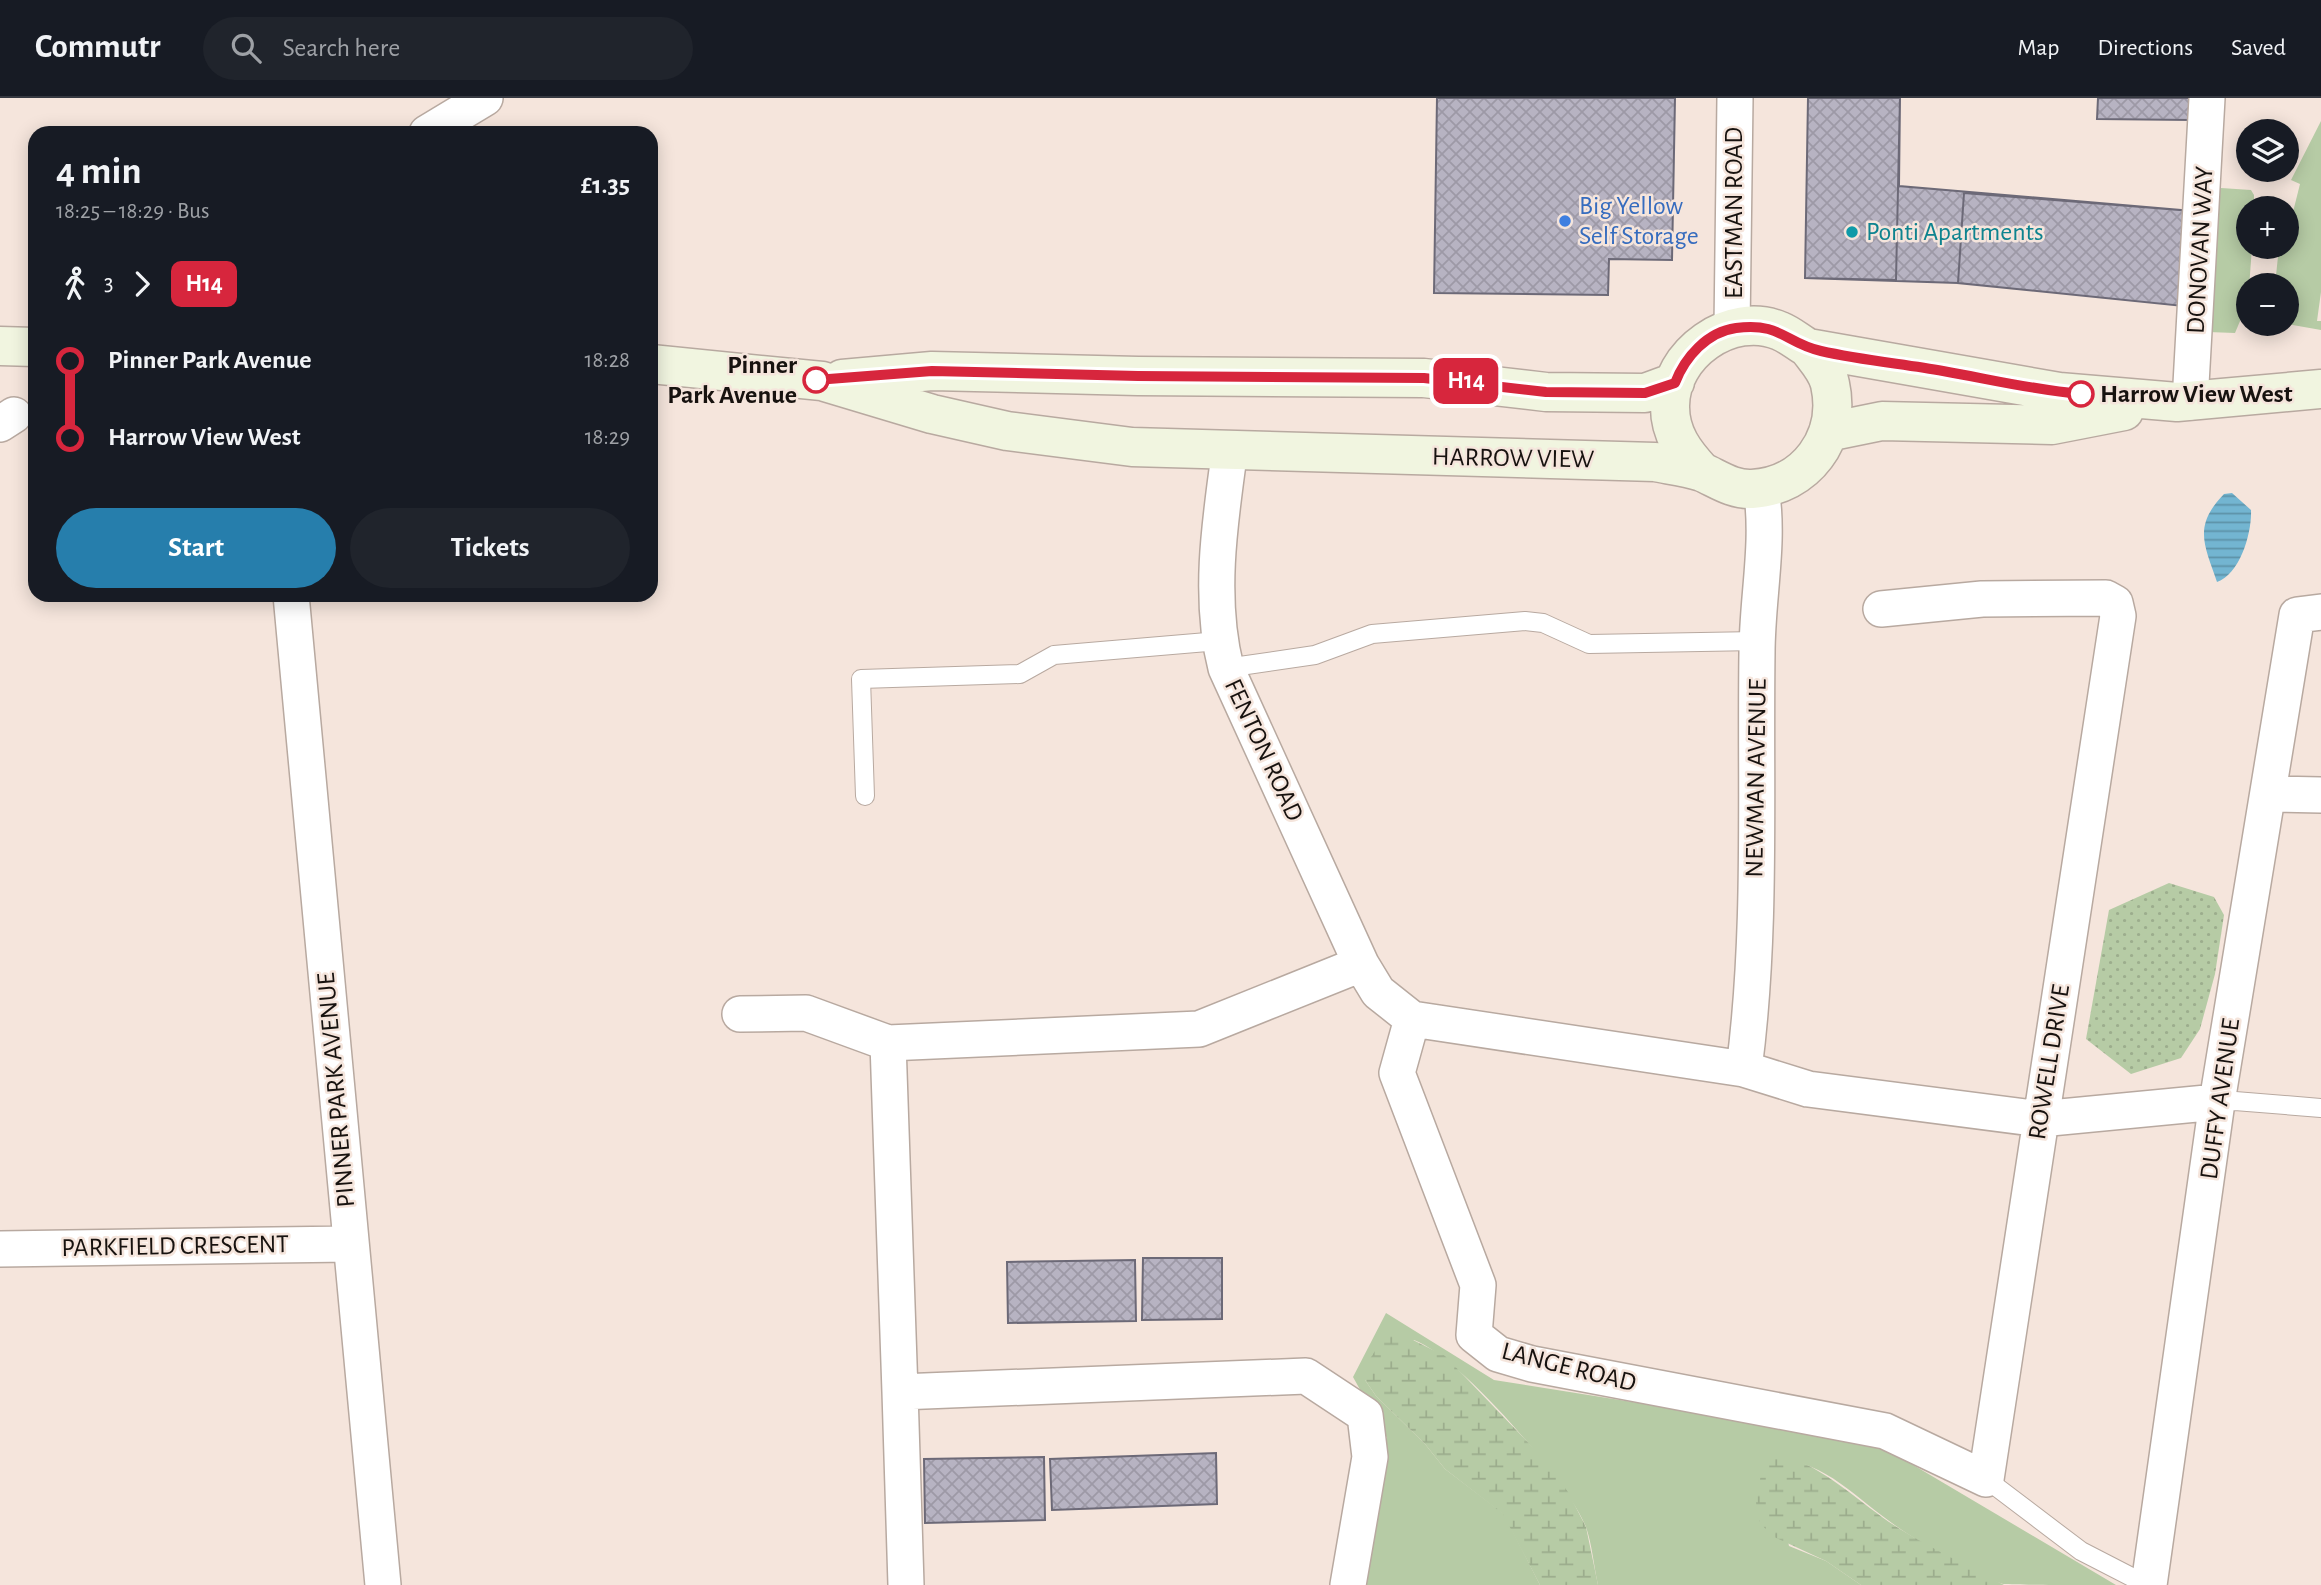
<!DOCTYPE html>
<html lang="en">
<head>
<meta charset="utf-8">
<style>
	:root { --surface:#171b24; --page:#20242c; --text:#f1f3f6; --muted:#9ea1a6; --line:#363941; --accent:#267eac }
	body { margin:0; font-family:"Alegreya Sans",sans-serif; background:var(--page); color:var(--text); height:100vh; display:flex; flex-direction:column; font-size:26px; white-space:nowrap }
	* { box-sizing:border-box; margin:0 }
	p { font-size:23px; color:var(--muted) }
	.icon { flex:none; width:38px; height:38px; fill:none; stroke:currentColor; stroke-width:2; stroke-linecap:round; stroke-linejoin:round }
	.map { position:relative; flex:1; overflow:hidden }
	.panel { position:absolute; left:28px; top:28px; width:630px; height:476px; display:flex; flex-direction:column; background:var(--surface); border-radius:21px; box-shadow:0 4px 18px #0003 }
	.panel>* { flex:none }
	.badge { padding:0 14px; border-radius:10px; font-size:24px; line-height:46px }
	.controls { position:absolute; left:2236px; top:21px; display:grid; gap:14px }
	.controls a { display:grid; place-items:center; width:63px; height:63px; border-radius:50%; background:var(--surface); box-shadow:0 4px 18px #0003; font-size:35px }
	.map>.badge { position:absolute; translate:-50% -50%; box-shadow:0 0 0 4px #fff }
	.legs { display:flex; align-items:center; gap:10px; height:77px; padding:0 28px; font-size:23px }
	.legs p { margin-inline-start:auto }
	.head { display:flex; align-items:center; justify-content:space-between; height:119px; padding:0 28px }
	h1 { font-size:38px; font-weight:700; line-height:52px }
	.primary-button { display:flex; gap:14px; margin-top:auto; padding:14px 28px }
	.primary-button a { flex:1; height:80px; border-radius:42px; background:var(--accent); color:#fff; font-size:28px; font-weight:700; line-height:80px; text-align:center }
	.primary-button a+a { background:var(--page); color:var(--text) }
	ul { padding:0 28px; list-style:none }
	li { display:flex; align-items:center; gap:24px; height:77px; font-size:26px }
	li i { display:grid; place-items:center; width:10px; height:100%; margin:0 9px; background:currentColor }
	li i::after { content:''; width:18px; height:18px; margin:-9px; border:5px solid; border-radius:50%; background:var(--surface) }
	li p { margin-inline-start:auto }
	li:first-child i { background:linear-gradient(#0000 50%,currentColor 0) }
	li:last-child i { background:linear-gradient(currentColor 50%,#0000 0) }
	header { display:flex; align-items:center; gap:42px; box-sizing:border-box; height:98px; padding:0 35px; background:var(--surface); border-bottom:2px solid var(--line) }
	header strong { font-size:33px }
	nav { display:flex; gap:38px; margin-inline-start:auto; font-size:24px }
	.search { width:490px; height:63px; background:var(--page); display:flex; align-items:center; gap:18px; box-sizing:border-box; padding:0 24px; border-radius:38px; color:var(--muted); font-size:26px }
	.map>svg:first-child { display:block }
	.grass { fill:#b6cba5 }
	.wetland { fill:url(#wetland-marsh) }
	.park { fill:url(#park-dots) }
	.water { fill:url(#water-rules) }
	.building { fill:url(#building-cross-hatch); stroke:#6c6977; stroke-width:2 }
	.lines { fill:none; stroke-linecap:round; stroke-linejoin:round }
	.lane-casing { stroke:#b8a9a0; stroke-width:20 }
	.street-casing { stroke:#b8a9a0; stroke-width:38 }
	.secondary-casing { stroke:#b8a9a0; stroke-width:41 }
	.lane { stroke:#fff; stroke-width:18 }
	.street { stroke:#fff; stroke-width:35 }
	.secondary { stroke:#f1f5e0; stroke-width:38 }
	.line-1-casing { stroke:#fff; stroke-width:16 }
	.line-1 { stroke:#d7263d; stroke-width:10 }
	.shop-dot { fill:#3f7fe0; stroke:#f5e5dc; stroke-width:2.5 }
	.culture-dot { fill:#0f9aa8; stroke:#f5e5dc; stroke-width:2.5 }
	.stop-1-dot { fill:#fff; stroke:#d7263d; stroke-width:3.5 }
	.labels { text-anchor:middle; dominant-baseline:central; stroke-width:5; stroke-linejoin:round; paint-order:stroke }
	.shop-label { font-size:26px; fill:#366cbe; stroke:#f5e5dc; text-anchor:start }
	.street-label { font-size:26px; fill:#17120f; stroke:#f5e5dc }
	.culture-label { font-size:26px; fill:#0d838f; stroke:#f5e5dc; text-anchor:start }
	.stop-label { font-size:26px; font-weight:bold; fill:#17120f; stroke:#f5e5dc; text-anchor:end }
</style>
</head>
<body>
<header>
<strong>Commutr</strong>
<div class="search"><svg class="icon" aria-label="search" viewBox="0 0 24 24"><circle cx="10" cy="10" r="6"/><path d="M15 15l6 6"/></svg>Search here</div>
<nav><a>Map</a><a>Directions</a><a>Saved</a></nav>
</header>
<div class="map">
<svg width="2321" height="1487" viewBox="0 0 2321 1487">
	<defs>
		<pattern id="wetland-marsh" width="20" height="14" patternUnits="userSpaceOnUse" patternTransform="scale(1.75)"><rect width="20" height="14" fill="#b6cba5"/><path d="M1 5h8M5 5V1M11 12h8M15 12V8" fill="none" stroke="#9cad8d"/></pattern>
		<pattern id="park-dots" width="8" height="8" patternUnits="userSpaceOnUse" patternTransform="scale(1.75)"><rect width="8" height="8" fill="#b6cba5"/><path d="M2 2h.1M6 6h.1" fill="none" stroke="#9cad8d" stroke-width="1.8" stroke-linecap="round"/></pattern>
		<pattern id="water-rules" width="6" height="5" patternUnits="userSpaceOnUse" patternTransform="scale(1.75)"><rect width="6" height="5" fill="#73b5d1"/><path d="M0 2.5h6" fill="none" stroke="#5d92a8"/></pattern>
		<pattern id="building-cross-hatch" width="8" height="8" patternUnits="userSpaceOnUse" patternTransform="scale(1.75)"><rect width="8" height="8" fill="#b7b3c2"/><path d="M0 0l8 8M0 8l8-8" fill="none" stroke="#9d99a6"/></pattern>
	</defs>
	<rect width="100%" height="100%" fill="#f5e5dc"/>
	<path class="grass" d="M2321,23V194L2317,223H2321V232L2287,226V187H2275L2279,149H2287V114H2293L2300,86L2291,82Z
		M2221,90L2251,92L2254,97V110H2249V149H2252L2248,204L2235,235L2208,234L2214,96Z
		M1386,1215L1494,1282L1871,1342L2116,1487C2092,1487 2021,1487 2003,1486C1972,1476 1927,1449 1899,1430C1857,1402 1823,1359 1770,1361L1789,1448L1826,1463L1861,1487H1598C1594,1469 1592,1446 1586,1429C1567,1382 1460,1259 1414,1242L1365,1282L1376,1298L1425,1346L1445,1371L1504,1416L1540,1487H1361L1387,1340L1353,1279Z"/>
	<path class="wetland" d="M1397,1234L1445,1258L1543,1360L1568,1394L1586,1429L1598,1487H1540L1503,1416L1445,1371L1425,1346L1376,1298L1365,1282L1366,1267L1375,1253L1386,1239Z
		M1792,1360C1833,1376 1863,1408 1900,1431C1934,1452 1969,1468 2004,1487H1861L1826,1463L1770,1437L1758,1421L1756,1404L1761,1376L1769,1361Z"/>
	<path class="park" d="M2169,785L2214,799L2224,817L2215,876L2200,931L2181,960L2131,976L2086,941L2109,812Z"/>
	<path class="water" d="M2232,395L2251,412C2252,435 2240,476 2217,484C2204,446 2193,428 2224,396Z"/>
	<path class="building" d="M1437,0H1675L1672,162L1609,161L1608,197L1434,195Z
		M1808,0H1900L1896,182L1805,180Z
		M1808,0H1900L1899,88L2192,113L2183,208L1958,185L1805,180Z
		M2098,0H2191V22L2097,21Z
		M1964,95L2192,113L2183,208L1958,185Z
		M1143,1160H1222V1221L1142,1222Z
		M1135,1162L1136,1223L1008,1225L1007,1164Z
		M1216,1355L1217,1406L1052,1412L1050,1361Z
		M1044,1359L1045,1422L925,1425L924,1361Z"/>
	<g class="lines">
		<defs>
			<path id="lane" d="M1226,570L1315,557L1372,536L1525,523L1543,525L1589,546L1757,543
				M865,698L861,581L1020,576L1054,557L1219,543
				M2217,1004L2235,1003L2321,1010
				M1986,1381L2081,1453L2147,1487"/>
			<path id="street" d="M427,35L485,0
				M1732,230L1735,0
				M2190,304L2207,0
				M0,326L14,317
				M1230,351C1220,422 1208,500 1226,570L1361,866L1378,894L1412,921
				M291,497L383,1487
				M2269,696L2321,697
				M740,916L806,915L888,945
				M1412,921L1397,975L1478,1187L1474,1237L1498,1256L1532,1266L1885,1333L1986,1381L2118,518L2115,505L2106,500L1982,501L1881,511
				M1412,921L1744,971L1808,991L2040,1021L2217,1004
				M1744,971C1762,834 1755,693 1757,555C1757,500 1770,444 1761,390
				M0,1151L350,1146
				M900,1294L906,1487
				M1348,1487L1370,1359L1365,1317L1306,1278L900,1294L888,945L1199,931L1361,866
				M2149,1487L2217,1004L2297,517L2321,514"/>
			<path id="secondary" d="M0,248L35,249
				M651,266L822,283L932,316L1007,333L1132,349L1655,364C1670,367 1687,369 1702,374C1718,381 1733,392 1752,391C1806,388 1842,340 1830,286C1827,272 1816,261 1808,250
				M842,281L932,273L1138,278L1424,280L1546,294L1645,295L1675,284
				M1828,334L1882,323L2052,327L2124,313
				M1702,374C1684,355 1670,336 1670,309C1669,256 1731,212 1780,233C1790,237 1799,245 1808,250L2059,294L2177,304L2321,291"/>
		</defs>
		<use href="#lane" class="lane-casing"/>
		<use href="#street" class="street-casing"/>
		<use href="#secondary" class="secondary-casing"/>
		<use href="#lane" class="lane"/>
		<use href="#street" class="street"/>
		<use href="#secondary" class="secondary"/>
	</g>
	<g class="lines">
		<defs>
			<path id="line-1" d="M816,282L932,273L1138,278L1424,280L1546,294L1645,295L1675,285C1685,259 1707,234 1736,230C1781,224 1785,245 1821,253C1861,262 1903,266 1943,273C1989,281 2034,292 2081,296"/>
		</defs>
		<use href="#line-1" class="line-1-casing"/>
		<use href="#line-1" class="line-1"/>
	</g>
	<circle class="shop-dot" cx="1565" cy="123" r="7"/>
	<circle class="culture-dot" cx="1852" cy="134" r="7"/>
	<g class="stop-1-dot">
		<circle cx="816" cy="282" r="12"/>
		<circle cx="2081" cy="296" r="12"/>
	</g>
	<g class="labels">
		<g class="shop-label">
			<text x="1579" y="108">Big Yellow<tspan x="1579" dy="30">Self Storage</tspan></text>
		</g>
		<g class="street-label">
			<text transform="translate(1734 115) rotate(-90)">EASTMAN ROAD</text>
			<text transform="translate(2200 152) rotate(-87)">DONOVAN WAY</text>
			<text transform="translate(1513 360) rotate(1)">HARROW VIEW</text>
			<text transform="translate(1264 652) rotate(65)">FENTON ROAD</text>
			<text transform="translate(1756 680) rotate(-89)">NEWMAN AVENUE</text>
			<text transform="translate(2049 964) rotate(-81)">ROWELL DRIVE</text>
			<text transform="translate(336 992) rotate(-95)">PINNER PARK AVENUE</text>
			<text transform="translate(2220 1001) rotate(-82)">DUFFY AVENUE</text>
			<text transform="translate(175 1148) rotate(-1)">PARKFIELD CRESCENT</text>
			<text transform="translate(1569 1269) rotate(14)">LANGE ROAD</text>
		</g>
		<g class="culture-label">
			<text x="1866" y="134">Ponti Apartments</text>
		</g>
		<g class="stop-label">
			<text x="797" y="267">Pinner<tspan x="797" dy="30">Park Avenue</tspan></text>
			<text x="2100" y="296" text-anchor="start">Harrow View West</text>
		</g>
	</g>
</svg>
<div class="controls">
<a><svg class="icon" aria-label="layers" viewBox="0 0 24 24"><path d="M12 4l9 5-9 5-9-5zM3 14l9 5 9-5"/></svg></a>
<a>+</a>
<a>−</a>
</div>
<b class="badge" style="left:1466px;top:283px;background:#d7263d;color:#fff">H14</b>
<section class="panel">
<div class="head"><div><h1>4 min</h1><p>18:25 – 18:29 · Bus</p></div><b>£1.35</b></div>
<div class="legs"><svg class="icon" aria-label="walk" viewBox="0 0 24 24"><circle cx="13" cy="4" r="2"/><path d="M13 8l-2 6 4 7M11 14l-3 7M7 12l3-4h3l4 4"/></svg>3<svg class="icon" aria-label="forward" viewBox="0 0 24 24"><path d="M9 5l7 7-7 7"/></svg><b class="badge" style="background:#d7263d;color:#fff">H14</b></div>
<ul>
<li><i style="color:#d7263d"></i><b>Pinner Park Avenue</b><p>18:28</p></li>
<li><i style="color:#d7263d"></i><b>Harrow View West</b><p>18:29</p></li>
</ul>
<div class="primary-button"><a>Start</a><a>Tickets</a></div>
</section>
</div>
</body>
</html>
